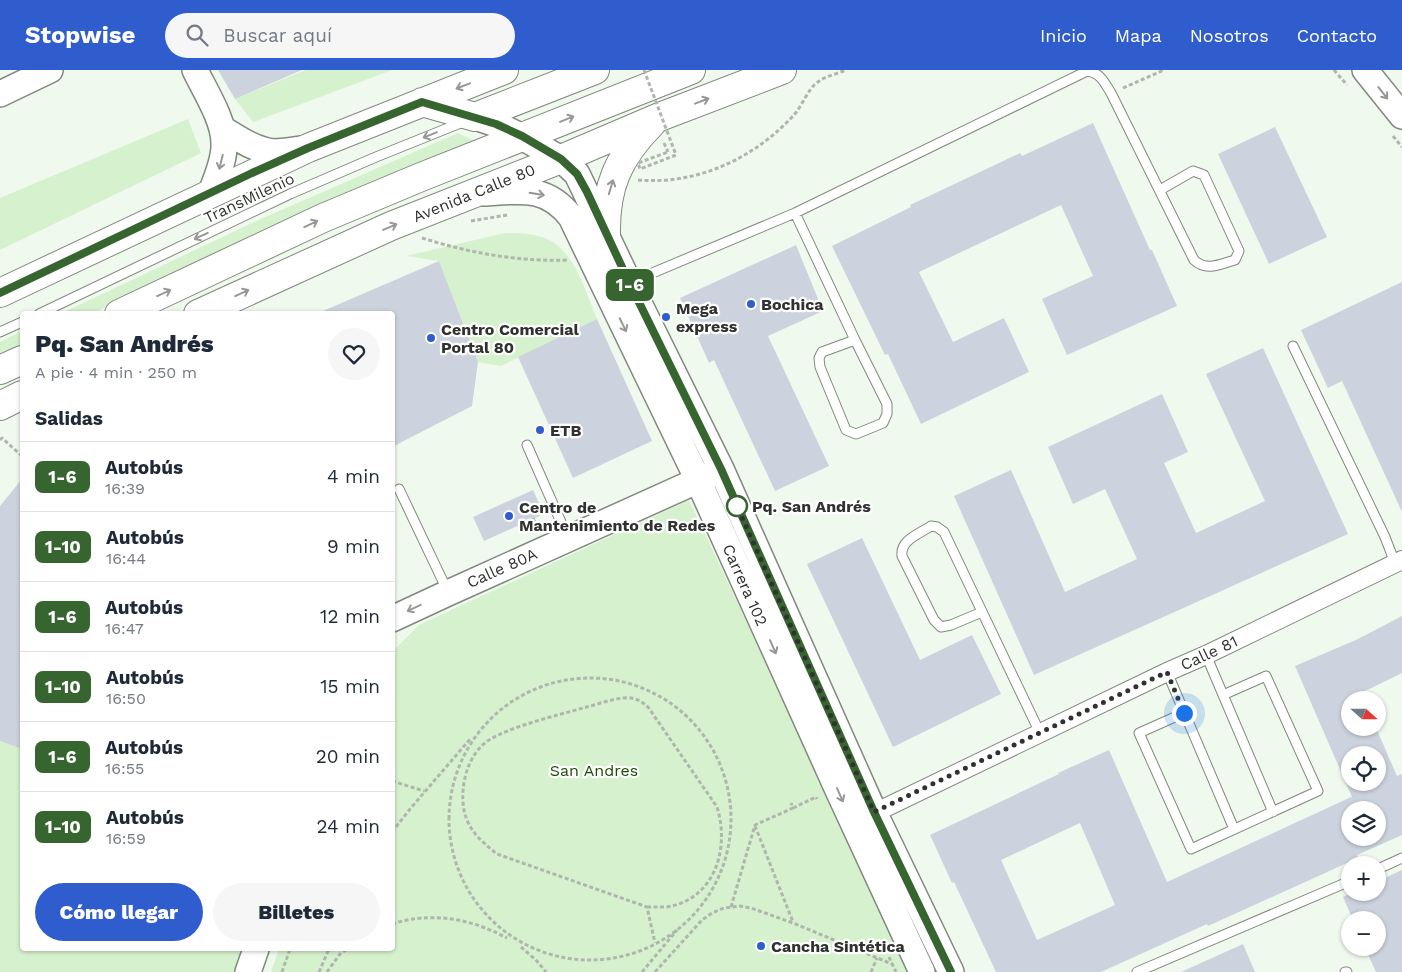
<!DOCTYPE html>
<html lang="es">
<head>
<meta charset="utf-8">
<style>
	:root { --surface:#fff; --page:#f6f6f7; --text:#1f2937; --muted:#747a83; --line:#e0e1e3; --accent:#305dcd }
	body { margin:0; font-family:"Work Sans",sans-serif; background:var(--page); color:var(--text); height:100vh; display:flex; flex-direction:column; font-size:19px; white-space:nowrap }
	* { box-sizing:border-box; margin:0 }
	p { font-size:16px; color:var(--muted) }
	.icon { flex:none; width:28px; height:28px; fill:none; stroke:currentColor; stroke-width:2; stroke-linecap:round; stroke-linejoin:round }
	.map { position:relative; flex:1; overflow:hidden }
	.panel { position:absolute; left:20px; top:241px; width:375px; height:640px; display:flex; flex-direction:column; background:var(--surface); border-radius:5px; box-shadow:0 1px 4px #0004 }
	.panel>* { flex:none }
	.badge { padding:0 10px; border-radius:8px; font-size:18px; line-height:32px }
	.needle { width:32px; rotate:111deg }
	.buttons { position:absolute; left:1341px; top:621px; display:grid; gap:10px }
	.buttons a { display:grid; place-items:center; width:45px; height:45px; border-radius:50%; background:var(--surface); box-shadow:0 1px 4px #0004; font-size:25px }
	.you { position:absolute; width:25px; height:25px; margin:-12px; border:4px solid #fff; border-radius:50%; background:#1a73e8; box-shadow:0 0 0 8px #1a73e833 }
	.map>.badge { position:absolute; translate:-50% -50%; box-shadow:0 0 0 2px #fff }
	h2 { padding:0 15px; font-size:19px; line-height:45px }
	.round { display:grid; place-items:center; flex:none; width:52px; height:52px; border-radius:26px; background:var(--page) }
	.head { display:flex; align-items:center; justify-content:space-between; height:85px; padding:0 15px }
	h1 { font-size:24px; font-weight:800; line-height:38px }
	.button { display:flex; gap:10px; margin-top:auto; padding:10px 15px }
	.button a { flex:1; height:58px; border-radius:30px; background:var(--accent); color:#fff; font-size:20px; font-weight:800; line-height:58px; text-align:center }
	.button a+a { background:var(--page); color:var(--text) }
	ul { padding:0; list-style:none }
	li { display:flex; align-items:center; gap:15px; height:70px; padding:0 15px; border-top:1px solid var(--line) }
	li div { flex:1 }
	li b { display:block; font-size:19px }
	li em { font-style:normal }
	li .badge { min-width:55px; font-weight:700; text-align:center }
	header { display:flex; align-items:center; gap:30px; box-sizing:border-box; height:70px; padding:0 25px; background:var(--accent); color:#fff }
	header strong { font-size:24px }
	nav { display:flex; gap:28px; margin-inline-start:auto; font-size:18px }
	.search { width:350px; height:45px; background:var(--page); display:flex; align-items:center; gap:12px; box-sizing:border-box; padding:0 18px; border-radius:28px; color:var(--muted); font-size:19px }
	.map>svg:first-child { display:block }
	.green { fill:#d6f1cd }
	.building { fill:#cdd3de; fill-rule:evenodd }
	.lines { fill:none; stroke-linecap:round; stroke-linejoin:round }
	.lane-casing { stroke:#81897f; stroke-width:11 }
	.street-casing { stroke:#81897f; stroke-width:20 }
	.secondary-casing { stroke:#81897f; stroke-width:28 }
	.highway-casing { stroke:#81897f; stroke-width:30 }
	.path { stroke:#afb6ad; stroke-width:3; stroke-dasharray:4 2.5; stroke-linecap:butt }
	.lane { stroke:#fff; stroke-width:9 }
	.street { stroke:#fff; stroke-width:18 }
	.secondary { stroke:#fff; stroke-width:25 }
	.highway { stroke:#fff; stroke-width:28 }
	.path-bridge { stroke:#afb6ad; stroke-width:3; stroke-dasharray:4 2.5; stroke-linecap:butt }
	.oneway { stroke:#979896 }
	.line-casing { stroke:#fff; stroke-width:11 }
	.line { stroke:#36652f; stroke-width:8 }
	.walk { stroke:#2f322e; stroke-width:5; stroke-dasharray:0 9 }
	.poi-dot { fill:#305dcd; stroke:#fff; stroke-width:2 }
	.stop-dot { fill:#fff; stroke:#36652f; stroke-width:2.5 }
	.labels { text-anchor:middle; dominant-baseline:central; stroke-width:4.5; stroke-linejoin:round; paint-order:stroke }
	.street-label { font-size:16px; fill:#2f322e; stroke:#fff }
	.poi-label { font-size:16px; font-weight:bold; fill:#2f322e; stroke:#fff; text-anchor:start }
	.stop-label { font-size:16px; font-weight:bold; fill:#2f322e; stroke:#fff; text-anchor:start }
	.park-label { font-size:16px; fill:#1a4d00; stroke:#fff }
</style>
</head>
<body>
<header>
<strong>Stopwise</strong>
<div class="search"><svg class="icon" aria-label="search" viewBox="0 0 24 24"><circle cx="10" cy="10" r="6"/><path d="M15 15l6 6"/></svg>Buscar aquí</div>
<nav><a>Inicio</a><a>Mapa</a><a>Nosotros</a><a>Contacto</a></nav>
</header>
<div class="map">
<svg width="1402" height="902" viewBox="0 0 1402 902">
	<rect width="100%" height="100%" fill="#f0f9ed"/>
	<path class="green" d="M306,0H392L253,52L235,29Z
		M188,49L201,83L0,180V128Z
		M458,63L476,72L265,163L91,244H60L254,152Z
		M505,163C519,163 534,163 547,169C575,181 586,223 597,249L501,296L478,292L439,191L406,186Z
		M22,261V276L0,286V272Z
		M689,430L875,824L910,902H271L279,879H392L393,581L419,555Z
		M0,671L22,679V879H244L235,902H0Z"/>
	<path class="building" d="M218,0H302L235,29Z
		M1093,53L1150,180H1152L1177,236L1067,285L1042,229L1093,206L1061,135L919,202L953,272L1004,248L1029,302L921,354L888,284L885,285L832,176L911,137L910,135L1020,83L1022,86Z
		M1275,57L1327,167L1269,194L1218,84Z
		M796,175L823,241L768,266L829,396L775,421L714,290L709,293L680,228Z
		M439,191L478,292L472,336L392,377V244H316Z
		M1402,212V442L1342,311L1328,318L1301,260Z
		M597,249L652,371L573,408L518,287Z
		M1263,278L1348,464L1034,605L954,426L1011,400L1065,522L1137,489L1105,419L1073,434L1048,377L1162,324L1188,382L1164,393L1196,463L1265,431L1206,304Z
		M22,409V679L0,671V436Z
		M533,420L544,444L484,471L473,447Z
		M862,468L920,590L972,565L1001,624L893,677L807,494Z
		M1402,546V603L1361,623L1364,630H1350V658H1376L1397,706L1402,704V765L1357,785L1358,788L1208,856L1207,854L1101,902H996L954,812L952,813L930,765L1059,704L1058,703L1109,680L1167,812L1349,728L1352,727L1295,596L1358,569ZM1350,685H1378V712H1350ZM1350,740H1378V768H1350ZM1080,753L1115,835L1037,870L1001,790Z
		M1402,800V902H1376L1365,878H1378V850H1353L1343,827L1353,822H1378V811Z
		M1243,874L1255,902H1181Z"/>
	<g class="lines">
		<defs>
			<path id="lane" d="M795,143L855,270L887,334V344L883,353L856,364L846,360L820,297L819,288L822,282L855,270
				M631,212L795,143L1087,1C1101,3 1104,12 1111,23L1194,190C1207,202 1220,194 1235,190L1239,181L1204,105L1193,101L1160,120
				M39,244L290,124L376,87L463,52
				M0,262L22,252
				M1293,276L1385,467L1395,493
				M527,375L568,468
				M399,419L448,522
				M982,542L951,555L941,557L934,550L902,486C900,470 919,464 931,456L937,457L944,462C976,529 1008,596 1040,663
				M1206,585L1273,742
				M1167,602L1234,759
				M1184,643L1139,663L1191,779L1318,721L1266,606L1223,625
				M1378,799L1402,788
				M1137,902L1350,811
				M1345,902H1347"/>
			<path id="street" d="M864,748L1167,602L1206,585L1402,490"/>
			<path id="secondary" d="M195,0C205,21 224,50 224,73C225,90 216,108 211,123
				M1365,0L1402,46
				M0,24L50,0
				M475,47L496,54L522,67L561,89L577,104L629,213L721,399L874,742L951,902
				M223,59C239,69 255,80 274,82C283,82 293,80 302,79
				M484,123C520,121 546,115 571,147L698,410L837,718L922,902
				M392,549L448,523L712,404
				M248,902L256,879"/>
			<path id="highway" d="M422,32L475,47L595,0
				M606,165C605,117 618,87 652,53
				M0,223L308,78L504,0
				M119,244L323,148L421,107L691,0
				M198,244L391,156L561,89L657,48L782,0
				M0,300L22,290
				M0,336L22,325"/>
		</defs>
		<use href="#lane" class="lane-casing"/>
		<use href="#street" class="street-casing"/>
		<use href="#secondary" class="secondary-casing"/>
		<use href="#highway" class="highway-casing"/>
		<path class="path" d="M1334,0L1347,15
			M1123,18L1164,0
			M1393,66L1402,77
			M664,73L668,82
			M638,110C697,115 753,89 793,46C802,37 808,18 818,12C825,6 837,4 846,0
			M471,151L507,145
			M422,168C470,183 519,192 568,190
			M0,370L2,368L22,386
			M533,448L538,459
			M449 749a141 141 0 1 1 282 0a141 141 0 1 1-282 0Z
			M392,711L424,721
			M793,738L816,727L817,729
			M755,756L793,852
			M392,762L410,739L471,668
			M647,837C654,837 660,837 667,837C715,829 730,779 717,737L648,637C640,630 634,627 624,628C610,629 596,635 583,638C555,646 512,656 489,670C465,685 457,726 467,750C473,765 485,774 497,784L647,837L655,873
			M731,837L755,755L793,738L791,733
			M392,854C432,841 472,849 507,868
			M521,877L536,890L546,902
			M889,887L896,902
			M282,902L290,879
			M319,902L329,879
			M327,902L340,884L347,879
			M642,902L677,860
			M655,902L702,850L712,843L724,838L740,836L751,838L793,853L892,894
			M871,902L877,888"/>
		<use href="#lane" class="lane"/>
		<use href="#street" class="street"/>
		<use href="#secondary" class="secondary"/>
		<use href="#highway" class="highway"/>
		<path class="path-bridge" d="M644,0L676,85L640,99L638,93L668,82"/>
	</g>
	<defs><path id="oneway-shaft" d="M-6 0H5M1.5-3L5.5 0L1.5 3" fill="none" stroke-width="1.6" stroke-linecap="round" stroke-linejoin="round" transform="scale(1.25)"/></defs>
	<g class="oneway">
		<use href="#oneway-shaft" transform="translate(463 16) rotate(159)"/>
		<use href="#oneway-shaft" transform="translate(1383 23) rotate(52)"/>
		<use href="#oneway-shaft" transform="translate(702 31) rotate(-21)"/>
		<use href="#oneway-shaft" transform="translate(567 49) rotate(-22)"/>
		<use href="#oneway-shaft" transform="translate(430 65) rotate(158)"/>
		<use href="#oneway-shaft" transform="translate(221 92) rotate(104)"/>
		<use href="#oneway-shaft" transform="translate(611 117) rotate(-73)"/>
		<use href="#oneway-shaft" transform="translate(537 124) rotate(10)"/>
		<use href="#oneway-shaft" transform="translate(311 154) rotate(-25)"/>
		<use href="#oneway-shaft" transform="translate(390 157) rotate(-23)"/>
		<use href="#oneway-shaft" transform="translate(201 166) rotate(155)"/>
		<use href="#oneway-shaft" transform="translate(164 223) rotate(-25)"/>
		<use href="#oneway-shaft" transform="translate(242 223) rotate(-25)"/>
		<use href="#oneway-shaft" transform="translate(623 255) rotate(64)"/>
		<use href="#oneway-shaft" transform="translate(414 538) rotate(155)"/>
		<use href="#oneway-shaft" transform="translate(773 577) rotate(66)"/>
		<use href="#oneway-shaft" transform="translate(840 725) rotate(66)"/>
	</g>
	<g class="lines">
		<defs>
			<path id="line" d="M0,223L252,103L308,78L422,32L496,54L522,66L561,89L577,104L587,122L629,212L721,399L874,742L951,902"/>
		</defs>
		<use href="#line" class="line-casing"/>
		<use href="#line" class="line"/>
		<path class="walk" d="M737,436L736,434L874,742L1167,602L1184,643"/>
	</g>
	<g class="poi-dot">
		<circle cx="751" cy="234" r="5"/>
		<circle cx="666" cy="247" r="5"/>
		<circle cx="431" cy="268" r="5"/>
		<circle cx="540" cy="360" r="5"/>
		<circle cx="509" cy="446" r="5"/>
		<circle cx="761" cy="876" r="5"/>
	</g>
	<circle class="stop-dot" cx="737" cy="436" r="10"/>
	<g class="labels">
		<g class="street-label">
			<text transform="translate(474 123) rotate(-22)">Avenida Calle 80</text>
			<text transform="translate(249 128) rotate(-25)">TransMilenio</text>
			<text transform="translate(502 498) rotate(-24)">Calle 80A</text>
			<text transform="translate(745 515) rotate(66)">Carrera 102</text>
			<text transform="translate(1209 583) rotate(-25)">Calle 81</text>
		</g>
		<g class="poi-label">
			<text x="761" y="234">Bochica</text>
			<text x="676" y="238">Mega<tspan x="676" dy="18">express</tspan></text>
			<text x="441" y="259">Centro Comercial<tspan x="441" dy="18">Portal 80</tspan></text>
			<text x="550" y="360">ETB</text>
			<text x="519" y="437">Centro de<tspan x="519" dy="18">Mantenimiento de Redes</tspan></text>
			<text x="771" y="876">Cancha Sintética</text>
		</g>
		<g class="stop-label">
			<text x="752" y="436">Pq. San Andrés</text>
		</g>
		<g class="park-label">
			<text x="594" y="700">San Andres</text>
		</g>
	</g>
</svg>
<div class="buttons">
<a><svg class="needle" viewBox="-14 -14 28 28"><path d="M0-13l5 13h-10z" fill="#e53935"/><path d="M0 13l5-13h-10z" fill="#747a83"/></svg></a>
<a><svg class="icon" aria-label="locate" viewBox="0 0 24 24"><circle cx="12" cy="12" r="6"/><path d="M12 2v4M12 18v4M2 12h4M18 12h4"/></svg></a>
<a><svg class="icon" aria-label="layers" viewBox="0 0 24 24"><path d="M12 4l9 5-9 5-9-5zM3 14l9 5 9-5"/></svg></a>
<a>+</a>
<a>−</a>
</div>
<div class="you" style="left:1184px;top:643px"></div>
<b class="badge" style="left:630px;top:215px;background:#36652f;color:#fff">1-6</b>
<section class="panel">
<div class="head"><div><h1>Pq. San Andrés</h1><p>A pie · 4 min · 250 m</p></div><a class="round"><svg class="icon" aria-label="heart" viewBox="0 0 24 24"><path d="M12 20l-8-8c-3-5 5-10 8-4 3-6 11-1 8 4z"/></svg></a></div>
<h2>Salidas</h2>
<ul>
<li><span class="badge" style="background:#36652f;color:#fff">1-6</span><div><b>Autobús</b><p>16:39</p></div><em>4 min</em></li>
<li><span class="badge" style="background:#36652f;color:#fff">1-10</span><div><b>Autobús</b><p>16:44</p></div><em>9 min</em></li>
<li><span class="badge" style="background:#36652f;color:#fff">1-6</span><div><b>Autobús</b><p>16:47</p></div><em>12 min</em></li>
<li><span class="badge" style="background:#36652f;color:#fff">1-10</span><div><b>Autobús</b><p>16:50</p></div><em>15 min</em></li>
<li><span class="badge" style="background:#36652f;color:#fff">1-6</span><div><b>Autobús</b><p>16:55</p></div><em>20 min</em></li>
<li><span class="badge" style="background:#36652f;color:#fff">1-10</span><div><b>Autobús</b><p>16:59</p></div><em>24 min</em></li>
</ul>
<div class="button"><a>Cómo llegar</a><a>Billetes</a></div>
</section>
</div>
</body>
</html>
